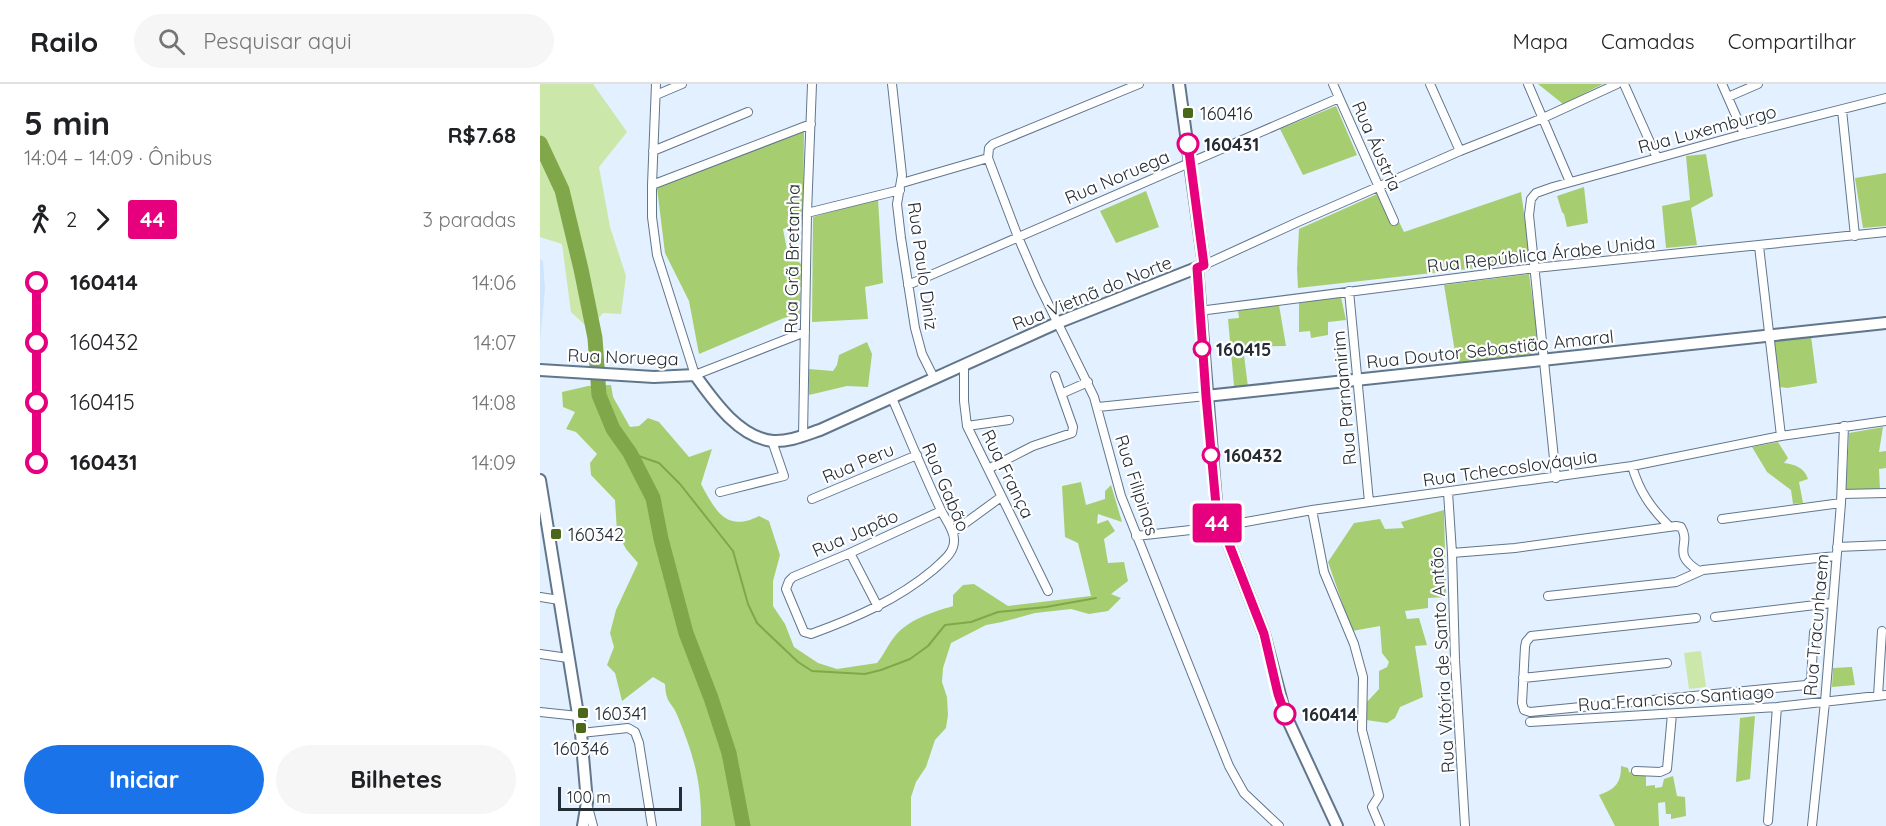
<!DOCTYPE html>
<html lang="pt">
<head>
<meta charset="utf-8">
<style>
	:root { --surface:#fff; --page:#f6f6f6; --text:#202124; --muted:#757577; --line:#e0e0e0; --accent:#1a73e8 }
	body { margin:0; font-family:Quicksand,sans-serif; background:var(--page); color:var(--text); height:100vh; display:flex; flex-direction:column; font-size:22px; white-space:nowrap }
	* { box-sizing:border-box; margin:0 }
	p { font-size:20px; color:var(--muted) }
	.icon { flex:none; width:33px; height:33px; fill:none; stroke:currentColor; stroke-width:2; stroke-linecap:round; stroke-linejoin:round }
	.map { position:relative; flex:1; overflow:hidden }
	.sheet { display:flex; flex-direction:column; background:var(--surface); width:540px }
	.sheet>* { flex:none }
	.badge { padding:0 12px; border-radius:4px; font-size:21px; line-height:39px }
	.scale { position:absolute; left:18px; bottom:15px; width:124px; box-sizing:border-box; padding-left:6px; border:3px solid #242c35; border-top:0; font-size:16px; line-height:21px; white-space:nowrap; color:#242c35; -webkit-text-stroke:4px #fff; paint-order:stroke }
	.map>.badge { position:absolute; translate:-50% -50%; box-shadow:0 0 0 3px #fff }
	.legs { display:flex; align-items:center; gap:9px; height:66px; padding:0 24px; font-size:20px }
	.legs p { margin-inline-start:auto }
	.summary { display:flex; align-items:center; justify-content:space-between; height:102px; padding:0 24px }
	h1 { font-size:33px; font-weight:800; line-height:45px }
	.button { display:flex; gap:12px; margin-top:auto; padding:12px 24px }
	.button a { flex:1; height:69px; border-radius:36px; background:var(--accent); color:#fff; font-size:24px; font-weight:800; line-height:69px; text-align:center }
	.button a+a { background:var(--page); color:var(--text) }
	ul { padding:0 24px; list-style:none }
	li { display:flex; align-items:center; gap:21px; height:60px; font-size:22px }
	li i { display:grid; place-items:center; width:9px; height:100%; margin:0 8px; background:currentColor }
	li i::after { content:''; width:15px; height:15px; margin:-8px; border:4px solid; border-radius:50%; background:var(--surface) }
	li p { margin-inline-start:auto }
	li:first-child i { background:linear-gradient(#0000 50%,currentColor 0) }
	li:last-child i { background:linear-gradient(currentColor 50%,#0000 0) }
	header { display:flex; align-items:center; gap:36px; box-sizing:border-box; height:84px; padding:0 30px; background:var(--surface); border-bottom:2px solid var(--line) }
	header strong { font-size:28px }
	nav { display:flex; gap:33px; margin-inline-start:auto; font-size:21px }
	.search { width:420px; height:54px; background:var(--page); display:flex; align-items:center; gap:15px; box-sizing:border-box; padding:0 21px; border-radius:33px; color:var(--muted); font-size:22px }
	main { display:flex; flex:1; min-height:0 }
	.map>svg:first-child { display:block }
	.built { fill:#cfe5fc }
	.green { fill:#cbe7a9 }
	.forest { fill:#a6ce71 }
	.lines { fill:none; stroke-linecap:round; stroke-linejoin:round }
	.stream { stroke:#81a74b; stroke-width:2 }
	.river { stroke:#81a74b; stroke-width:15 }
	.street-casing { stroke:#62768b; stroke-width:10 }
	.secondary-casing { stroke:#62768b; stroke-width:14 }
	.street { stroke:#fff; stroke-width:8 }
	.secondary { stroke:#fff; stroke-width:10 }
	.line-1-casing { stroke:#fff; stroke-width:14 }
	.line-1 { stroke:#e6007e; stroke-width:9 }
	.poi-dot { fill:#4a671a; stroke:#fff; stroke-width:2 }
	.stop-1-dot { fill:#fff; stroke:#e6007e; stroke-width:3 }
	.labels { text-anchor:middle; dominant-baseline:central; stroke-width:4.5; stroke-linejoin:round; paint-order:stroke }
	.poi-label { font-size:18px; fill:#242c35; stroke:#fff; text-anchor:start }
	.street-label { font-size:18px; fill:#242c35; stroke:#fff }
	.stop-label { font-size:18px; font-weight:bold; fill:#242c35; stroke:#fff; text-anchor:start }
</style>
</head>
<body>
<header>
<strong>Railo</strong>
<div class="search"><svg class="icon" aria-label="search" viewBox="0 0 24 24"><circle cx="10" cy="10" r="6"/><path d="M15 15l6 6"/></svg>Pesquisar aqui</div>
<nav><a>Mapa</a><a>Camadas</a><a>Compartilhar</a></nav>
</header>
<main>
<section class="sheet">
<div class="summary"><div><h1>5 min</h1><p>14:04 – 14:09 · Ônibus</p></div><b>R$7.68</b></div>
<div class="legs"><svg class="icon" aria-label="walk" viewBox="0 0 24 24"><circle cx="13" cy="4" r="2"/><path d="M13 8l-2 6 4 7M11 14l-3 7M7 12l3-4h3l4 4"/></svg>2<svg class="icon" aria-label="forward" viewBox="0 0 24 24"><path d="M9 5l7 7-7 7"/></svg><b class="badge" style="background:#e6007e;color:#fff">44</b><p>3 paradas</p></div>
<ul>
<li><i style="color:#e6007e"></i><b>160414</b><p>14:06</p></li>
<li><i style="color:#e6007e"></i><span>160432</span><p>14:07</p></li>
<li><i style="color:#e6007e"></i><span>160415</span><p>14:08</p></li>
<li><i style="color:#e6007e"></i><b>160431</b><p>14:09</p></li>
</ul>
<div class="button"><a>Iniciar</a><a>Bilhetes</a></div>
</section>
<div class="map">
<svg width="1346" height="742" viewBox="0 0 1346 742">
	<rect width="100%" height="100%" fill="#e3f0ff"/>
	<path class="built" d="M0,175L3,177L5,206L0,257Z"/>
	<path class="green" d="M0,0H53L87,48L59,83L70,143L86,192L81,230L63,229L55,238L59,252L61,300L58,253L31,228L22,160L0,153Z
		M1161,567L1166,603L1149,605L1144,569Z"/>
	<path class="forest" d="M998,0H1063L1023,20Z
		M796,22L817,71L763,91L740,45Z
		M264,47L263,139L243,145L247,166L261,180L260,230L244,234L159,270L149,217L125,169L117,104Z
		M1166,70L1173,112L1151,124L1157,161L1126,164L1122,122L1150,116L1146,72Z
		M1346,89V142L1323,144L1315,94Z
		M1044,103L1048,139L1027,143L1024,130L1022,128L1017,112Z
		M606,107L619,143L576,159L560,127Z
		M844,107L864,148L981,108L991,178L758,204L757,185L759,145Z
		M338,115L343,199L325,203L328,235L272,238L273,133Z
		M989,190L1000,269L917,280L904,201Z
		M801,213L806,236L788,238V251L771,254L770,247L759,248V219Z
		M739,221L746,262L703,263L708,303L694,302L688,235L699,234L698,227Z
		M1271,252L1277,299L1247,304L1240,303L1234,256Z
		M327,258L332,270L328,303L307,302L269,311V285L293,287L297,281L299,271Z
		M71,301L73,313L90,343L99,342L108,334L119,338L149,373L172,365L161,400C175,426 186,449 219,432L229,437L240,471L233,497V522L245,540L254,563L278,579L297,585L337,579C344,571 348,560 355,552C369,535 393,528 413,522V511L423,501L434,500L468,522L551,512L538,459L525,453L522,402L541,398L546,421L565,415V407L571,401L582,438L558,430L557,440L568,436L575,447L564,455L568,479L584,478L588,497L571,510L581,514L568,527L549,530L531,525L495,529L462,538L446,541L411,559L403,584L402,598L407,613L408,631L406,644L395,656L386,683L376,698L371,713V742H161C162,700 154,672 138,633C132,617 126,621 125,600L113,593L82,617L75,589L67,581L74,563L70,549L76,526L98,479L86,465L77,448L75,416L51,391L50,379L57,370L36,348L26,345L35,328L23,323L22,308L48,302Z
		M1343,343L1339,368L1346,367V384L1339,385L1340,406L1306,405L1309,349Z
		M1238,358L1248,374L1244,379C1254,380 1265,384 1268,395L1259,398L1263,419L1253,420L1251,406L1227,388L1212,363Z
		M904,426L906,513L888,514V524L865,527L867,535L879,534L887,561L875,562L883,613L860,623L855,634L847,639L826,636L827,618L839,605V587L847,583L849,578L842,569L840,542L812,547L788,478L814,439L840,435L845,445L864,444L861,438Z
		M1312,583L1315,601L1292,603L1293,584Z
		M1215,632L1210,695L1196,698L1200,634Z
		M1081,682L1088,684L1089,688L1106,691V702L1115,701V704L1122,703L1124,695L1133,692L1137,712L1145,713L1146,732L1131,735V730H1126L1125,718L1118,719L1119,742H1075L1059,711C1075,705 1081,700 1081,682Z"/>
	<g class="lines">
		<path class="stream" d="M90,369L119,379L140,400L193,467L208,520L217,539L258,578L272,587L325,590L341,586L370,575L388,562L405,541L431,538L458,528L506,523L556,514"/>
		<path class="river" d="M0,59L22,106L41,185L55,254L59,311L73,345L90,369L113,414L121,455L146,549L171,614L189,669L203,742"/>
		<defs>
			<path id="street" d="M116,0L112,101V133L117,171L155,291L265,248
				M352,0L362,91L357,120L361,154L375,244L382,270L394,294
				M599,0L453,60L449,64L448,74L478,153L498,199L554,313L581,412L689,682L704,709L739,742
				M793,0L854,137
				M890,0L920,67
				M988,0L1030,98
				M1084,0L1117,74
				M1182,0L1204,50
				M116,11L142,0
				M1188,13L1218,0
				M1302,26L1315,152
				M113,67L208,28
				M362,99L448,74
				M112,101L271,40
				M267,129L360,106
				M1219,162L1241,352
				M664,181L760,137L920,67L1003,34L1077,0
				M368,201L799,14
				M809,207L829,418
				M659,227L995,184L1346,148
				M424,281V317L427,342L508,507
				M523,309L548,298
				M352,314C368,351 383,388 400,424C404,434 415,446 414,457C414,470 401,478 393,486C357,516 315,534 271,550L264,548L246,505L249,497L253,493L310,469L401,427
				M558,323L666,312
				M427,342L469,336
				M263,352L267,129L272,0
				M1092,382C1099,407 1111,424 1129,442
				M448,385L493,362L532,349L533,343L515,292
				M1016,394L989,131L991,115L996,109L1013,103L1204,50L1346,14
				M180,408L244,392L232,357
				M908,408L912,469L915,576L925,742
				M1302,410L1346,409
				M272,415L377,371
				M772,426L784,488L814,560L823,593L822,646L839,712L832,723L840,742
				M1182,435L1301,419
				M413,448L461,413
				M596,452L678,443L772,426L1092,382L1241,352L1346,337
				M1297,463L1346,461
				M310,469L338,523
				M912,469L975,464L1136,442L1141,443C1152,461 1130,469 1159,487
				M1008,512L1136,498L1163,486L1296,472
				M0,513L19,516
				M1175,533L1292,519
				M1156,534L991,552L986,558L985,563L982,619L984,626L990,628L1266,601L1271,596L1274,548
				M0,570L28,574
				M983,594L1127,579
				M1338,612L1342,547
				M0,628L38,632
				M990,638L1237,623L1346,611
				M41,649L88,644L95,648L99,659L112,742
				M1096,687L1120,688L1127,685L1132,630
				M48,723L53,742
				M1228,737L1237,623
				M1272,742L1285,618L1301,419L1304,342"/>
			<path id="secondary" d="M657,184L678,443
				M0,286L114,293L155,291C173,316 199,354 233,357C249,358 265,351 280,346L517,239L664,181L639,0
				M666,312L1346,239
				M0,396L41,649L47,718L43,742
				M682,442L724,550L745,630L797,742"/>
		</defs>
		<use href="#street" class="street-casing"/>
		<use href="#secondary" class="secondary-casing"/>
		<use href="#street" class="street"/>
		<use href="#secondary" class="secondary"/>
	</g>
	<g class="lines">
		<defs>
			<path id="line-1" d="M648,60L664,181L657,184L666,312L678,443L682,442L724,550L738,610L745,630"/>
		</defs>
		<use href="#line-1" class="line-1-casing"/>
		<use href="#line-1" class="line-1"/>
	</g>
	<g class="poi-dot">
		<rect x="642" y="23" width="12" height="12" rx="3"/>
		<rect x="10" y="444" width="12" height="12" rx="3"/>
		<rect x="37" y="623" width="12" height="12" rx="3"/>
		<rect x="35" y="638" width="12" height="12" rx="3"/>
	</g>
	<g class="stop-1-dot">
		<circle cx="648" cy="60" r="10"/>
		<circle cx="662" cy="265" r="8"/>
		<circle cx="671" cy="371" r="8"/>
		<circle cx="745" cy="630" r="10"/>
	</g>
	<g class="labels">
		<g class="poi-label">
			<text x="660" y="29">160416</text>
			<text x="28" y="450">160342</text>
			<text x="55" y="629">160341</text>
			<text x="41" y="664" text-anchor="middle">160346</text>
		</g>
		<g class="street-label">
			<text transform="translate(1167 45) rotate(-15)">Rua Luxemburgo</text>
			<text transform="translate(837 62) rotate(66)">Rua Áustria</text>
			<text transform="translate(577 93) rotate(-23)">Rua Noruega</text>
			<text transform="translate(1001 170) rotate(-6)">Rua República Árabe Unida</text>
			<text transform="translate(252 175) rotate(-89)">Rua Grã Bretanha</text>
			<text transform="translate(383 182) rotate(82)">Rua Paulo Diniz</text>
			<text transform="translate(552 209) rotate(-22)">Rua Vietnã do Norte</text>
			<text transform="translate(950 265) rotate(-6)">Rua Doutor Sebastião Amaral</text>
			<text transform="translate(83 273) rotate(2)">Rua Noruega</text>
			<text transform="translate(804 314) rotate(-95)">Rua Parnamirim</text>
			<text transform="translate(318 379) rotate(-23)">Rua Peru</text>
			<text transform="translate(970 384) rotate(-8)">Rua Tchecoslováquia</text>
			<text transform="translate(468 390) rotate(64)">Rua França</text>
			<text transform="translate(597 401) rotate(72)">Rua Filipinas</text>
			<text transform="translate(406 403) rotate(67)">Rua Gabão</text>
			<text transform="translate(315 449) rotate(-24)">Rua Japão</text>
			<text transform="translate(1276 541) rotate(-85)">Rua Tracunhaem</text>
			<text transform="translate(902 576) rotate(-93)">Rua Vitória de Santo Antão</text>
			<text transform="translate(1136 614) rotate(-4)">Rua Francisco Santiago</text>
		</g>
		<g class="stop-label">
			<text x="664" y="60">160431</text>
			<text x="676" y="265">160415</text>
			<text x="684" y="371">160432</text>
			<text x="762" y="630">160414</text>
		</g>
	</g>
</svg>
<div class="scale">100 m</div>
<b class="badge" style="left:677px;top:439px;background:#e6007e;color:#fff">44</b>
</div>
</main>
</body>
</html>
